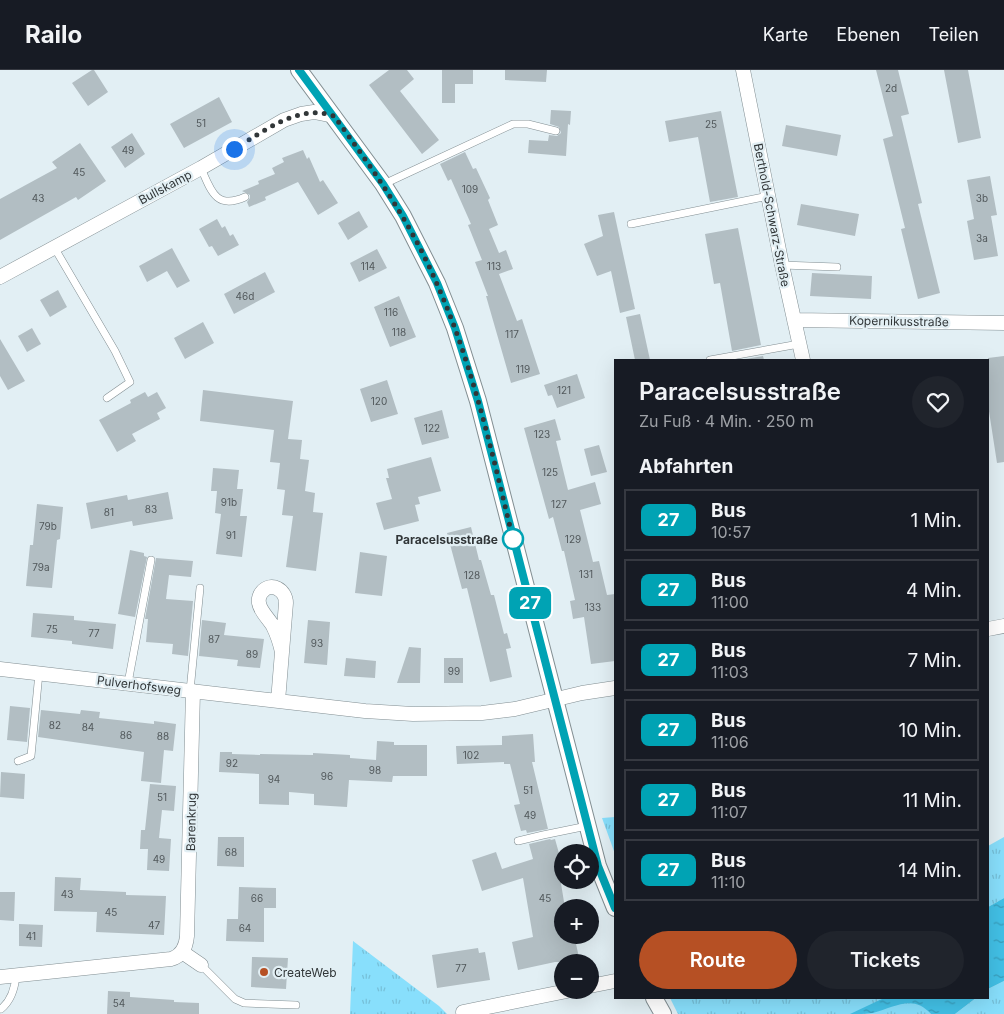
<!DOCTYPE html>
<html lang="de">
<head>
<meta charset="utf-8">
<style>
	:root { --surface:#171b24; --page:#20242c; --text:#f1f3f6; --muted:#9ea1a6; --line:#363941; --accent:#b65024 }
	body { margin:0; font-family:Inter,sans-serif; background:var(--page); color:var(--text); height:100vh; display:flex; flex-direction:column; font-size:19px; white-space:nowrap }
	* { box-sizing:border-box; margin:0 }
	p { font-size:16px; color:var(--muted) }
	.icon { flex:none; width:28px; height:28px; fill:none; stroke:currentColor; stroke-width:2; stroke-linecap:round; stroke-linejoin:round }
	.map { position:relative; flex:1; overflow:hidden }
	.sheet { position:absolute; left:614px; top:289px; width:375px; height:640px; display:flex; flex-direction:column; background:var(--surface); border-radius:0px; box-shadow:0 5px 20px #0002 }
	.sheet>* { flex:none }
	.badge { padding:0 10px; border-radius:8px; font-size:18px; line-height:32px }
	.buttons { position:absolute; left:554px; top:774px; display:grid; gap:10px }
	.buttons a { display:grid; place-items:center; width:45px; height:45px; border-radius:50%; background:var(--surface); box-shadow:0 5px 20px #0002; font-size:25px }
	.you { position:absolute; width:25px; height:25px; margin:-12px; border:4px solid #fff; border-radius:50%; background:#1a73e8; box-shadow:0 0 0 8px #1a73e833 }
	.map>.badge { position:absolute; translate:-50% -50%; box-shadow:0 0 0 2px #fff }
	h2 { padding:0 25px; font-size:19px; line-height:45px }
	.round { display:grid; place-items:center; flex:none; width:52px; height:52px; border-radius:26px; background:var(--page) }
	.overview { display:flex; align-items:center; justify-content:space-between; height:85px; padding:0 25px }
	h1 { font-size:24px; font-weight:600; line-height:38px }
	.primary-button { display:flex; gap:10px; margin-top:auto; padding:10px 25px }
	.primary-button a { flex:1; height:58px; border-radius:30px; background:var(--accent); color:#fff; font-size:20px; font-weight:600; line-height:58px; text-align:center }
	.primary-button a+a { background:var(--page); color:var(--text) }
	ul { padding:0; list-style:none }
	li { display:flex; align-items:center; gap:15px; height:62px; margin:0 10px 8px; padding:0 15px; border:2px solid var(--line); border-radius:0px }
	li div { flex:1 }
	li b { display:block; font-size:19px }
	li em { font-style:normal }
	li .badge { min-width:55px; font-weight:700; text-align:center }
	header { display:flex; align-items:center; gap:30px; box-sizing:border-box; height:70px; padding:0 25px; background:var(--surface); border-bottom:1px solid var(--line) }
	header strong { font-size:24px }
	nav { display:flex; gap:28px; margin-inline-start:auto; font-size:18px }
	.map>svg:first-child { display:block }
	.park { fill:url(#park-tufts) }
	.water { fill:url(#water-ripples) }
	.building { fill:#b2bec3 }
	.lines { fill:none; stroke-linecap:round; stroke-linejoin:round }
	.service-casing { stroke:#828e92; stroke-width:8 }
	.minor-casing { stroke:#828e92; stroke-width:15 }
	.tertiary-casing { stroke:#828e92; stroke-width:18 }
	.service { stroke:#fff; stroke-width:7 }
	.minor { stroke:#fff; stroke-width:14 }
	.tertiary { stroke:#fff; stroke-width:16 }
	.line-casing { stroke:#fff; stroke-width:11 }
	.line { stroke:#00a3b4; stroke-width:8 }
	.walk { stroke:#313638; stroke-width:5; stroke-dasharray:0 9 }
	.stop-dot { fill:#fff; stroke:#00a3b4; stroke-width:2.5 }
	.poi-dot { fill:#b65024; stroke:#e2eff4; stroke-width:2 }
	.labels { text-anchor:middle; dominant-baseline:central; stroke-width:4.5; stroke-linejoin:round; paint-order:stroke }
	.number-label { font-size:10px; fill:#51585b }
	.street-label { font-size:12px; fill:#313638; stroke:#e2eff4 }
	.stop-label { font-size:12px; font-weight:bold; fill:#313638; stroke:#e2eff4; text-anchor:end }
	.poi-label { font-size:12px; fill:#313638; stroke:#e2eff4; text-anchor:start }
</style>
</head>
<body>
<header>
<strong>Railo</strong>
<nav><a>Karte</a><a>Ebenen</a><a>Teilen</a></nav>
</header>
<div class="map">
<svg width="1004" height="944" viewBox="0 0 1004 944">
	<defs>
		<pattern id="park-tufts" width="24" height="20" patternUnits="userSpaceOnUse" patternTransform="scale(1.25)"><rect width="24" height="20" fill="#88dffc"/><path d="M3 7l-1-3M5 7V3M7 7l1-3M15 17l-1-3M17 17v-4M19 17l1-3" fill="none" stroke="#76c0d9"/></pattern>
		<pattern id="water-ripples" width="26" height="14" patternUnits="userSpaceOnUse" patternTransform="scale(1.25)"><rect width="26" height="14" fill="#42c0e6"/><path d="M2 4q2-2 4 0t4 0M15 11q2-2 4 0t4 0" fill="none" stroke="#389dbb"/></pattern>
	</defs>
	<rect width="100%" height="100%" fill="#e2eff4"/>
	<path class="park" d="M615,747V784L602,748Z
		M1004,767V828L988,837V776Z
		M353,871L439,936L447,944H350Z
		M1004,911V944H955L976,928H988V919Z
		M670,928H905L924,936L931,944H678Z"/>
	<path class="water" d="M1004,828V911L988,919V837Z
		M884,928H976L955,944H931C913,924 895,937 873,943C866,944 857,944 850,944Z"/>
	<path class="building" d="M92,0H94L108,22L88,36L72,13Z
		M389,0H407L414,9L400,21L439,70L422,84L369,15Z
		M442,0H473V14H455V33H442Z
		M505,0H547L546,12L505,10Z
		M876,0H898L909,44L901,46L922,133L918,134L940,223L918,229L901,159L905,158L883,69L893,66Z
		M944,0H968L981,68L958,73Z
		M219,27L232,52L184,78L170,54Z
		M551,40L571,41L570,55L568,54L566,86L528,83L529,70L548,71L549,65L557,66L561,63L559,57L550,54Z
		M721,41L738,127L710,132L698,67L669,72L665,51Z
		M786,55L841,65L837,86L782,76Z
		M132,63L145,84L125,98L111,77Z
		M80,73L106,111L78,130L76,127L0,170V129L57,98L52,92Z
		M303,80L307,89L309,87L320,112L323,110L338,133L318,145L298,112L265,127L266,130L249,137L247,132L250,128V125L242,121L259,114L258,111L275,104L272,98L284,92L282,88Z
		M465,82L473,99L476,98L490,128L488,130L498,155L489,159L499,183L506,180L513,199L499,204L517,251L522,249L540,304L511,313L486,226H488L475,192L482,190L468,155L471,154L451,109L448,111L440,94Z
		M990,106L997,145L991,146L998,186L974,190L967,151L974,149L967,110Z
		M801,134L859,144L855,166L797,155Z
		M359,141L368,157L348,170L338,153Z
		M614,142L635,239L620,243L611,201L597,206L584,174L603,166L598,145Z
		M217,149L222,158L225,156L230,166L233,164L239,175L218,186L212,176L209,177L199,159Z
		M738,158L761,275L732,281L720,213L714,214L705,164Z
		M172,178L190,211L177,218L167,201L147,212L139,196Z
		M377,179L387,198L359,212L350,193Z
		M265,202L275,222L234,244L224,224Z
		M812,203L872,206L871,229L810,226Z
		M58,220L67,237L50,247L40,230Z
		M399,226L416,267L390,277L374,237Z
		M640,244L650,290H635L626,247Z
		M203,252L214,273L185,289L174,268Z
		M32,258L41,274L27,282L18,266Z
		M0,269L25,311L8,320L0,306Z
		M763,286L764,290H740Z
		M1004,286V392L997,393L988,335V288Z
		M577,304L585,328L557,338L552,325L548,326L544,315Z
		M387,310L398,344L371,352L360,319Z
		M203,320L293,331L288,369L302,370L300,389L309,390L305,421L315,423L313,442L323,443L316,501L286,497L293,446L282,445L285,420L277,419L280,393L270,392L274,360L200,351Z
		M145,322L148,327L157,322L166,338L157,343L160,349L132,364L136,371L117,382L99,350L131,333L130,330Z
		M442,340L449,368L422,375L414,348Z
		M555,349L561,370L556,371L568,420L595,412L601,434L580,440L593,492L599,491L607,525L615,524V591L591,594L584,547L573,549L570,531L575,530L564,481H562L553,447L549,449L524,358Z
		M599,375L607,402L591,406L584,379Z
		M431,387L441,421L418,427L420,434L415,435L419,451L384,460L376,433L392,429L386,408H389L387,399Z
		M213,398L239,400L237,419H243L240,446H247L242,487L216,484L221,444L215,443L217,421H211Z
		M168,422L173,449L133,456L132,451L91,459L86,433L127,425L128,430Z
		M37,434L63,437L60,469L57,470L52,518L26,516L30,475H33Z
		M471,457L479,490H481L491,525H494L504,564L507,563L511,578L506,579L512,607L490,612L467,518L462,519L447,463Z
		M130,480L144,483V486L147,487L135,547L118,544Z
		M360,482L387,486L382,526L355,523Z
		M156,488L193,491L191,507L169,505L166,529L193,531L188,586L172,584L173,574L146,572L148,549H145Z
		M33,543L74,546V550L116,554L113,579L72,574V571L31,567Z
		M202,550L226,553L224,565L264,569L260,598L237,596L238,590L199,586Z
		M308,550L330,552L327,595L304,593Z
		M409,577L421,578L420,613H397Z
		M346,588L376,591L375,608L344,606Z
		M444,588H463V613H444Z
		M10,636L30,638L27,672L7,670Z
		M41,640L80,644L81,640L100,642L99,648L154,654V651L176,654L173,681L164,680L161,713L141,711L144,682L38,667Z
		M533,664L535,692H532L548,759L527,763L526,760L521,761L514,735L520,734L510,694H504V692L457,694L456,676L502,675V666Z
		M377,671L394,672V675H427V706H393L392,712L349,710L347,737L314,735V724L289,722V735L259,734V704L219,702L220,682H232V684L260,685V684L313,685V683L350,685V688L376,690Z
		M1,702L25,704L24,729L0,727Z
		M150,714L176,716L174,741L162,740L159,768L171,769L169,801L147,800L148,779H140L141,760H145Z
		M218,767H244V797L217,796Z
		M550,769L551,770L555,769L562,794L558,795L565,838H562V865H574L580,892H555L518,900L512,872L533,867L523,808L482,821L472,790L496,782L502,799L533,789L529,774Z
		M55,807L81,808L80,820L126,822V825L166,826L164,865L96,862L97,842L54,841Z
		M239,817L276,818V838H264V872L226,871L227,849H238Z
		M0,822H15L14,851L0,850Z
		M19,854L43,855L42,877L19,876Z
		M478,878L479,883L485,882L490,910L437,918L432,885Z
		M252,887L288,888L286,919L251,917Z
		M108,921L130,922V927L174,930V932L199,933V944H107Z"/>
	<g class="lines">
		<defs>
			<path id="service" d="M201,98C211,121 216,140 245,127
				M384,114L513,54H528L556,61
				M631,154L768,126
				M54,177L115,281L130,312L107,328
				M782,195L837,197
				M710,290L799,274
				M128,613L151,490
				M190,621L200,518
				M18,691L31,686L39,603
				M518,771L543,765L587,756
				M201,895L235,929L244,933L296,935
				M1,939C12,930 15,918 16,905"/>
			<path id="minor" d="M743,0L782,195L803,290
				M0,207L201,98L284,50L301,44L314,42L334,46
				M794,250L1004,253
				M988,559L1004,556
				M0,599L365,641L413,644L482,643L515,639L582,623L615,618
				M278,630L279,619L286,533C286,520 271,511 262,522C260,524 258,529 259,533C260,541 269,549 273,556C277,564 280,573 282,582
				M182,882L201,895
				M0,907L171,889C182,886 186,877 187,866L193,621
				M590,916L615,911
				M463,942L572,920"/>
			<path id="tertiary" d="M299,0L383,114L403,146L437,213L455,258L478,331L598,796L615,838
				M654,928L663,944"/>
		</defs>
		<use href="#service" class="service-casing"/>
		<use href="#minor" class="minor-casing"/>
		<use href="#tertiary" class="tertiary-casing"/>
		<use href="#service" class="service"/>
		<use href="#minor" class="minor"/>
		<use href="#tertiary" class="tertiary"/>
	</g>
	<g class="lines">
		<defs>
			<path id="line" d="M299,0L383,114L403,146L437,213L455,258L478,331L598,796L615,838"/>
		</defs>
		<use href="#line" class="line-casing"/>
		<use href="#line" class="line"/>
		<path class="walk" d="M234,79C258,65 284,45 311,43C319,42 327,44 334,46C373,99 411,153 437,214C473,295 492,383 513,469"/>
	</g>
	<circle class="stop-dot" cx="513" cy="469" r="10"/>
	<circle class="poi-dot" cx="264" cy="902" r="5"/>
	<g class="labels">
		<g class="number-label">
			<text x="891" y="18">2d</text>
			<text x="201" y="53">51</text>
			<text x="711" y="54">25</text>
			<text x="128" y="80">49</text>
			<text x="79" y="102">45</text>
			<text x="470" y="119">109</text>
			<text x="38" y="128">43</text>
			<text x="982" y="128">3b</text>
			<text x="982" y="168">3a</text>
			<text x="368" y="196">114</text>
			<text x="494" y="196">113</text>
			<text x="245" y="226">46d</text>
			<text x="391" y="242">116</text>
			<text x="399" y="262">118</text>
			<text x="512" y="264">117</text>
			<text x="523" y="299">119</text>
			<text x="564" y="320">121</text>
			<text x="379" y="331">120</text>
			<text x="432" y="358">122</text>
			<text x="542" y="364">123</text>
			<text x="550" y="402">125</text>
			<text x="229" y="432">91b</text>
			<text x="559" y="434">127</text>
			<text x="151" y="439">83</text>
			<text x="109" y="442">81</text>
			<text x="48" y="456">79b</text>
			<text x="231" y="465">91</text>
			<text x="573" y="469">129</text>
			<text x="41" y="497">79a</text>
			<text x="586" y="504">131</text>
			<text x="472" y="505">128</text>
			<text x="593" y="537">133</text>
			<text x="52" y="559">75</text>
			<text x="94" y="563">77</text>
			<text x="214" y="569">87</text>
			<text x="317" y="573">93</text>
			<text x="252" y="584">89</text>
			<text x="454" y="601">99</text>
			<text x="55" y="655">82</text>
			<text x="88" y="657">84</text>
			<text x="126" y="665">86</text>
			<text x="163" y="666">88</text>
			<text x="471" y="685">102</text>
			<text x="232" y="693">92</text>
			<text x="375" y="700">98</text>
			<text x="327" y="706">96</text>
			<text x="274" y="709">94</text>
			<text x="528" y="720">51</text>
			<text x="162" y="727">51</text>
			<text x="530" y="745">49</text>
			<text x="231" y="782">68</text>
			<text x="159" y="789">49</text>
			<text x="67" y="824">43</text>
			<text x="257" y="828">66</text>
			<text x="545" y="828">45</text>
			<text x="111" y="842">45</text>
			<text x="154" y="855">47</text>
			<text x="245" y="858">64</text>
			<text x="31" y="866">41</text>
			<text x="461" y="898">77</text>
			<text x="119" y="933">54</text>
		</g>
		<g class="street-label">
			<text transform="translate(165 117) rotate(-28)">Bullskamp</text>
			<text transform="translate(772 145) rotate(79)">Berthold-Schwarz-Straße</text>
			<text transform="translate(899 251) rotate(1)">Kopernikusstraße</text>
			<text transform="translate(139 615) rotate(7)">Pulverhofsweg</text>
			<text transform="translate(191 752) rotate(-89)">Barenkrug</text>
		</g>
		<g class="stop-label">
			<text x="498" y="469">Paracelsusstraße</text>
		</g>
		<g class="poi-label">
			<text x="274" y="902">CreateWeb</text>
		</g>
	</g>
</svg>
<div class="buttons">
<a><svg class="icon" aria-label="locate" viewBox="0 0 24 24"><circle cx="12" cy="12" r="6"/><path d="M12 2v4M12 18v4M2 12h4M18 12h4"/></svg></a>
<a>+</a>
<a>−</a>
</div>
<div class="you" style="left:234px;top:79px"></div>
<b class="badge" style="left:530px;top:533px;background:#00a3b4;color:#fff">27</b>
<section class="sheet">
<div class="overview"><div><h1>Paracelsusstraße</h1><p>Zu Fuß · 4 Min. · 250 m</p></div><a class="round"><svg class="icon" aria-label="heart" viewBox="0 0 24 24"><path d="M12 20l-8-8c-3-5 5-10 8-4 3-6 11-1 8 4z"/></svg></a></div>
<h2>Abfahrten</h2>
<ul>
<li><span class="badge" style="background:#00a3b4;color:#fff">27</span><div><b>Bus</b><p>10:57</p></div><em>1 Min.</em></li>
<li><span class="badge" style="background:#00a3b4;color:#fff">27</span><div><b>Bus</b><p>11:00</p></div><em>4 Min.</em></li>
<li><span class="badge" style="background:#00a3b4;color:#fff">27</span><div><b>Bus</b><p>11:03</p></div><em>7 Min.</em></li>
<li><span class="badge" style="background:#00a3b4;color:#fff">27</span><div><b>Bus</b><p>11:06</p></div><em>10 Min.</em></li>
<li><span class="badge" style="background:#00a3b4;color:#fff">27</span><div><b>Bus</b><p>11:07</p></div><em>11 Min.</em></li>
<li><span class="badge" style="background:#00a3b4;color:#fff">27</span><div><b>Bus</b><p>11:10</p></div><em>14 Min.</em></li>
</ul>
<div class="primary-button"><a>Route</a><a>Tickets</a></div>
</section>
</div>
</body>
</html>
